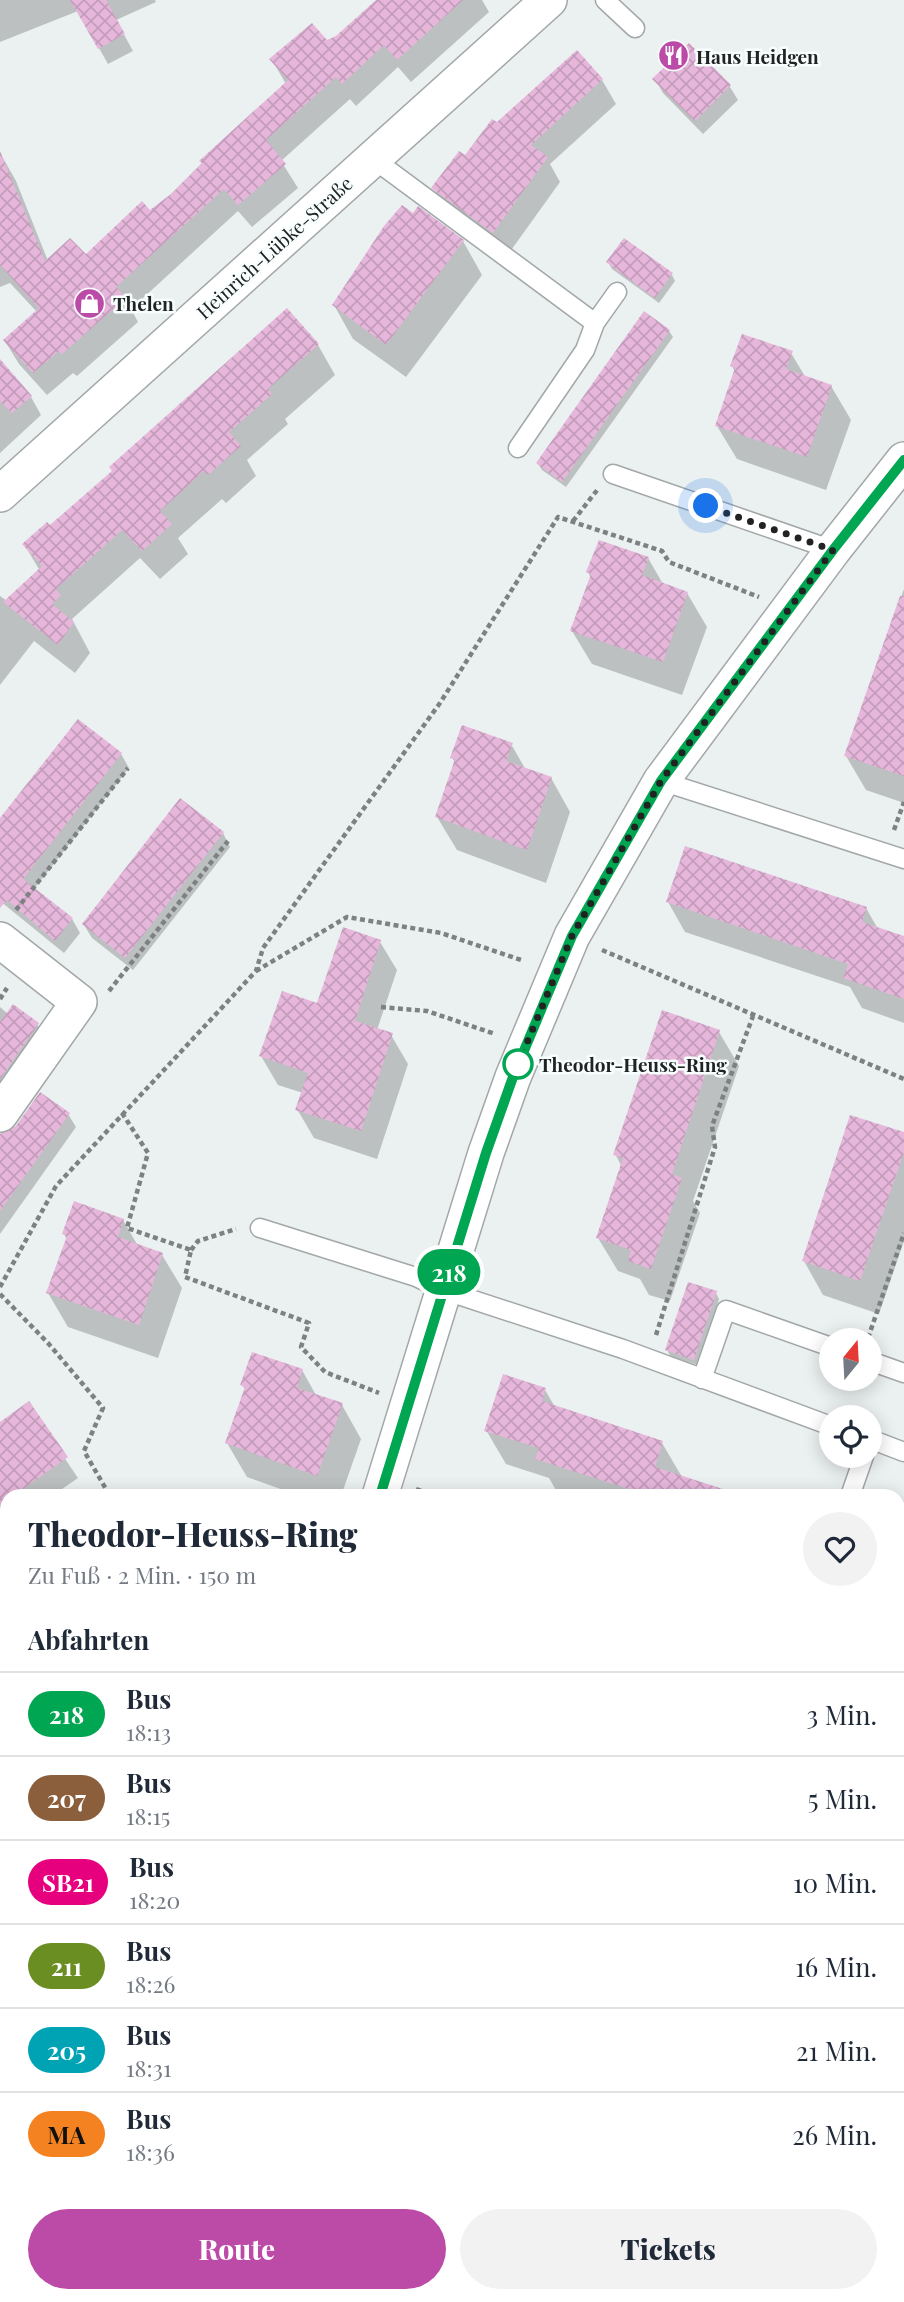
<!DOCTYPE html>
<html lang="de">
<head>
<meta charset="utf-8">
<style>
	:root { --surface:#fff; --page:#f2f2f3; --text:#1f2937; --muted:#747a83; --line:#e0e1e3; --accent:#bb4ba7 }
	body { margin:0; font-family:"Playfair Display",serif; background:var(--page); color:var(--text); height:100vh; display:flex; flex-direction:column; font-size:26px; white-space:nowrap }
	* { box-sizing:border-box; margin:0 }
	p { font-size:23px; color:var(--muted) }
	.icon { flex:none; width:38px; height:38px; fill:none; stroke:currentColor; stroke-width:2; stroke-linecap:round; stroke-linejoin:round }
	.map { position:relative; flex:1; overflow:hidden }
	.panel { position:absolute; left:0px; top:1489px; width:905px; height:814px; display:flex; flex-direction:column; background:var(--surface); border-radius:21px 21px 0 0; box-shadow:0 4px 18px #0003 }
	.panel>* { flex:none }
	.badge { padding:0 14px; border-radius:23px; font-size:24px; line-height:46px }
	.needle { width:46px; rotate:18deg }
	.fabs { position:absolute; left:819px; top:1328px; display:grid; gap:14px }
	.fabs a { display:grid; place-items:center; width:63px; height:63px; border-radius:50%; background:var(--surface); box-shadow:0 4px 18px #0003; font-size:35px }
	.you { position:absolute; width:35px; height:35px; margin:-18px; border:5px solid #fff; border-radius:50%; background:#1a73e8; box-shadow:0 0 0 10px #1a73e833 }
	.map>.badge { position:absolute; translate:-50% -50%; box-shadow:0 0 0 4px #fff }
	h2 { padding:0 28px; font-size:26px; line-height:63px }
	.round { display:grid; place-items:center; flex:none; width:74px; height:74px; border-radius:37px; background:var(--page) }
	.headline { display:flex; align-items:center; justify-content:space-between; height:119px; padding:0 28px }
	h1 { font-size:33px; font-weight:800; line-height:52px }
	.cta { display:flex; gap:14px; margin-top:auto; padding:14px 28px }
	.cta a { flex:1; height:80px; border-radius:42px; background:var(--accent); color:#fff; font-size:28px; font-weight:800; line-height:80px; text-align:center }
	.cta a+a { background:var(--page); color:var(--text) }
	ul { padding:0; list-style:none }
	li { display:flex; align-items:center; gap:21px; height:84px; padding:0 28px; border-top:2px solid var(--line) }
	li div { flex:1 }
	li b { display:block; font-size:26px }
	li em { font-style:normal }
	li .badge { min-width:77px; font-weight:700; text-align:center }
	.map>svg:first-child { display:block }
	.shadow { fill:#0003 }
	.building { fill:url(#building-cross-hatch) }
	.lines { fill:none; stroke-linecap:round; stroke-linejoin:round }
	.lane-casing { stroke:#a2a7a7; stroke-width:21 }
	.street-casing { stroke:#a2a7a7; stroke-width:38 }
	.path { stroke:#7d8181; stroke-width:4.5; stroke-dasharray:5 3.5; stroke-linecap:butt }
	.lane { stroke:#fff; stroke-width:18 }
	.street { stroke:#fff; stroke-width:35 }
	.line-casing { stroke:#fff; stroke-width:16 }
	.line { stroke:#00a651; stroke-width:10 }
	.walk { stroke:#212323; stroke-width:7; stroke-dasharray:0 12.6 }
	.stop-dot { fill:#fff; stroke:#00a651; stroke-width:3.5 }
	.labels { text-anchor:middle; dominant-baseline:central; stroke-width:5; stroke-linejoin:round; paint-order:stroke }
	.poi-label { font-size:19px; font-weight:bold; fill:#212323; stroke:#f8fdfe; text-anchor:start }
	.street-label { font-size:19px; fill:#212323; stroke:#f8fdfe }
	.stop-label { font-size:19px; font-weight:bold; fill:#212323; stroke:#f8fdfe; text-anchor:start }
</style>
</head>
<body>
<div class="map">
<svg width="904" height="2302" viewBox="0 0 904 2302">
	<defs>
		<pattern id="building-cross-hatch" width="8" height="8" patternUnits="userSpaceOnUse" patternTransform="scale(1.75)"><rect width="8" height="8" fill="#e6b7db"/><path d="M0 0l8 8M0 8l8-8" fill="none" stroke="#c59dbc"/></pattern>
	</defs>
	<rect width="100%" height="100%" fill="#ebf0f1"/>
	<path class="shadow" d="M0,0H155L156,2L116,20L133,51L108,64L78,11L0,42Z
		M378,0H482L489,12L411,82L398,67L356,106L350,99L281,161L298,188L252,227L238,211L131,309L138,322L77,376L73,373L47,395L19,364L5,341L37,312L10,283L0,287V159L3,158L16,181L48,261L86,256L172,195L286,84L272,60L337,37Z
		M689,45L730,87L738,100L703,134L663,93L655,79Z
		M577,53L602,80L616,104L550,164L560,182L507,256L447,212L434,188Z
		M463,241L482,275L406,377L353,339L334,305Z
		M608,262L672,275L675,281L659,303L612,269Z
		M287,311L318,345L335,375L285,419L288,424L247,460L256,476L226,503L222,499L178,538L188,554L160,579L140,558L72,619L90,653L75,673L34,641L0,685V596L7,601L40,571L24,544L50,528Z
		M669,331L673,337L566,487L542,470L538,464Z
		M791,353L806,378L831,386L851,420L826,490L737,459L717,426L735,372L732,366Z
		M0,382L31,397L41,415L0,453Z
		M648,558L663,584L687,593L707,627L682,695L592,664L572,631L591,578L588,572Z
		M904,589V803L866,790L846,756Z
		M511,744L526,770L551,778L570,812L546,883L457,850L437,817L456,764L452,758Z
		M121,754L129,768L34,889L72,919L80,933L64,953L0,901V822Z
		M223,833L230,847L133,970L92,938L84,925Z
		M668,902L866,908L878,929L904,938V1023L862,1008L850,987L685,932Z
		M380,942L397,970L377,1030L391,1035L408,1064L377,1159L314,1138L297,1109L303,1093L278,1085L261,1056L319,1005Z
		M0,1007L8,1014L37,1024L45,1037L0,1102Z
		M719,1032L739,1066L693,1201L700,1213L670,1301L649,1295L640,1279L618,1271L598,1238L622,1167L615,1154Z
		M40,1094L68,1114L76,1127L0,1234V1135L10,1134Z
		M904,1134V1241L879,1314L823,1295L804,1261Z
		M123,1220L138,1246L162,1255L182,1288L158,1358L68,1327L48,1293L67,1240L64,1234Z
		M716,1293L719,1299L698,1365L671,1357L667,1350Z
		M302,1370L317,1397L342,1405L361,1439L341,1496H300L247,1477L227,1443L246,1391L242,1385Z
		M545,1390L555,1407L662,1443L682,1477L739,1496H569L557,1492L549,1478L506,1464L486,1430Z
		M28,1404L78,1478L52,1496H7V1528L0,1533V1424Z
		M898,1568L904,1570V1923L898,1942Z
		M0,2068L7,2080V2093L0,2097Z
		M898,2210L904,2212V2302H830L826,2296H898Z
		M0,2279L7,2296L14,2302H0Z
		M250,2296H260L263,2302H239Z
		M440,2296H543L546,2302H438Z"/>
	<path class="building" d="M70,0H106L125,34L98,49Z
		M376,0H463L397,60L384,45L342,84L336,77L266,140L286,164L238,205L224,189L116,287L126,298L62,354L59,351L33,373L3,340L39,308L0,265V151L45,261L70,238L86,254L142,201L150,210L171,194L202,163L199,161L288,80L269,59L312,23L327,40L336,36Z
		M689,43L731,85L695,121L652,79Z
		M577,50L603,79L531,145L548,157L493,233L431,188L459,151L465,155L492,119L497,122Z
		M402,205L413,213L418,206L464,240L386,345L332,305L384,226Z
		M624,238L673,273L655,298L606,262Z
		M287,308L319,344L268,389L272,394L229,432L241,446L208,475L204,471L160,511L172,524L142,551L122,530L56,589L61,595L52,604L74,622L58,645L3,602L42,566L22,544L47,522L50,525L112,471L109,467Z
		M644,311L670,330L562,482L536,463Z
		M742,334L793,351L786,369L832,385L807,457L715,426L735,368L730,366Z
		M0,359L32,396L12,413L0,401Z
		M599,540L649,557L642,575L688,592L663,662L570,631L591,574L586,572Z
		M900,596H904V776L844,756Z
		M78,719L122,753L23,879L73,918L55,941L7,900L0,908V818Z
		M462,725L513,743L506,761L552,777L527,850L435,817L455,759L450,758Z
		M180,798L224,832L125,958L82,924Z
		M685,846L867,907L862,922L904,936V999L843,978L848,964L666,902Z
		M343,927L381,940L355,1021L393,1033L361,1131L295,1110L308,1073L259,1056L282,991L317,1003Z
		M13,1004L39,1023L0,1079V1022Z
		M662,1010L720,1030L672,1174L682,1178L651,1269L628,1261L631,1250L596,1238L623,1158L613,1155Z
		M40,1092L70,1113L0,1211V1134L16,1126Z
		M850,1115L904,1132V1152L860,1281L802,1261Z
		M74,1201L124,1219L118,1237L163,1253L139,1325L46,1293L67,1236L62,1234Z
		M688,1282L717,1291L694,1360L665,1350Z
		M252,1352L303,1369L297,1388L343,1403L317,1476L225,1443L245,1387L240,1385Z
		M503,1374L546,1388L542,1401L663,1441L655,1467L729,1491L728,1496H651L535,1459L539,1448L484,1431Z
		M29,1401L68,1457L13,1496H7V1500L0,1505V1422Z"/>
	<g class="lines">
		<defs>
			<path id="lane" d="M605,0L635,28
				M372,158L595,323L617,292
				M518,448L585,350L595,323
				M613,474L833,550
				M661,781L904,859
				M260,1228L416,1277L443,1290L623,1349L831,1426
				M870,1361L904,1373
				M702,1379L726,1310L831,1347
				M870,1439L904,1452
				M850,1496L864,1456
				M283,2296L286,2302
				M201,2302L211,2296"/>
			<path id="street" d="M0,494L549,0
				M0,940L79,1002L0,1114
				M380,1496L486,1153L513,1077L572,936L661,781L833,550L904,460
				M898,2118L904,2120
				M627,2302L628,2296"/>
		</defs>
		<use href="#lane" class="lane-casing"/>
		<use href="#street" class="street-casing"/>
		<path class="path" d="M573,521L598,489
			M894,830L904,802
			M16,910L128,768
			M602,950L904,1079
			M256,971L347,917L441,933L524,961
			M109,991L228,841
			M0,999L7,988
			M381,1007L427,1011L495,1034
			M122,1113L148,1153L127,1228L191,1250L185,1277L309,1323L301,1347L325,1372L379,1393
			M191,1250L198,1241L236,1229
			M0,1287L56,1186L256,971L263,948L440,703L558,517L662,551L669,562L759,597
			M0,1294L48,1343L103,1408L84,1451L110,1496
			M656,1335L715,1147L712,1126L753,1016
			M868,1338L904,1233
			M416,1489L435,1496
			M0,1616L7,1611
			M0,1711L7,1720
			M898,1944L904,1926
			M0,1981L7,1986"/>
		<use href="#lane" class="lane"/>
		<use href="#street" class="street"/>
	</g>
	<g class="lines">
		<defs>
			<path id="line" d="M380,1496L486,1153L513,1077L572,936L661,781L833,550L904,460"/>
		</defs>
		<use href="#line" class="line-casing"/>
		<use href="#line" class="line"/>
		<path class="walk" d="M518,1064L572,936L661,781L833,550L706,506"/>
	</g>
	<defs>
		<symbol id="restaurant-disc" viewBox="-11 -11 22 22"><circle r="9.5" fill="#bb4ba7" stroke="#f8fdfe"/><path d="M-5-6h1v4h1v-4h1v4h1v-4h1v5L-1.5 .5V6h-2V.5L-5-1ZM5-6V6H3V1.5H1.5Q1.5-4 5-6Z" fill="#fff"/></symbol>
		<symbol id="shop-disc" viewBox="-11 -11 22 22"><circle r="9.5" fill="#bb4ba7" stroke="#f8fdfe"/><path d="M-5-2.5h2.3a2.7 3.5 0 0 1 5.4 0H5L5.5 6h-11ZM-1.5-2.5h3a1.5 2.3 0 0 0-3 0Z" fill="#fff"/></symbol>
	</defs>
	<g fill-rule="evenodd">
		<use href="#restaurant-disc" x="656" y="38" width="35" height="35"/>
		<use href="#shop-disc" x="72" y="286" width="35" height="35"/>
	</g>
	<circle class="stop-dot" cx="518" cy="1064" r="14"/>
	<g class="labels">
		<g class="poi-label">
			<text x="696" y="56">Haus Heidgen</text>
			<text x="113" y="303">Thelen</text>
		</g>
		<g class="street-label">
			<text transform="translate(274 247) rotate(-42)">Heinrich-Lübke-Straße</text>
		</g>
		<g class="stop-label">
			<text x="539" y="1064">Theodor-Heuss-Ring</text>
		</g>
	</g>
</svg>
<div class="fabs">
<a><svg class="needle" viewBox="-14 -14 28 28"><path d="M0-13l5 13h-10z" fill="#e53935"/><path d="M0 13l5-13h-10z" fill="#747a83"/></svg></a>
<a><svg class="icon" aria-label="locate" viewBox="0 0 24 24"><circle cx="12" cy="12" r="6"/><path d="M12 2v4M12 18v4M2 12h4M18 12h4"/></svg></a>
</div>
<div class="you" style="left:706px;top:506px"></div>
<b class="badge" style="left:449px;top:1272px;background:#00a651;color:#fff">218</b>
<section class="panel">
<div class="headline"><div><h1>Theodor-Heuss-Ring</h1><p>Zu Fuß · 2 Min. · 150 m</p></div><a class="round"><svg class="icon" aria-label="heart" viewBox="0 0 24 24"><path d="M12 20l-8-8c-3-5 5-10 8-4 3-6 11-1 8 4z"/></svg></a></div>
<h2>Abfahrten</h2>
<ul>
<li><span class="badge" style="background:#00a651;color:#fff">218</span><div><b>Bus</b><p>18:13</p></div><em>3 Min.</em></li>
<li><span class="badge" style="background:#8b5e3c;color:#fff">207</span><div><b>Bus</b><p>18:15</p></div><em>5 Min.</em></li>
<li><span class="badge" style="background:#e6007e;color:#fff">SB21</span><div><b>Bus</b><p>18:20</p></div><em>10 Min.</em></li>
<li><span class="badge" style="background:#6b8e23;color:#fff">211</span><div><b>Bus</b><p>18:26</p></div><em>16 Min.</em></li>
<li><span class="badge" style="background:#00a3b4;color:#fff">205</span><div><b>Bus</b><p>18:31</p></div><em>21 Min.</em></li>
<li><span class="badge" style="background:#f58220;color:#111">MA</span><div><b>Bus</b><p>18:36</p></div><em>26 Min.</em></li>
</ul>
<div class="cta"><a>Route</a><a>Tickets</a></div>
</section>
</div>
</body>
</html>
